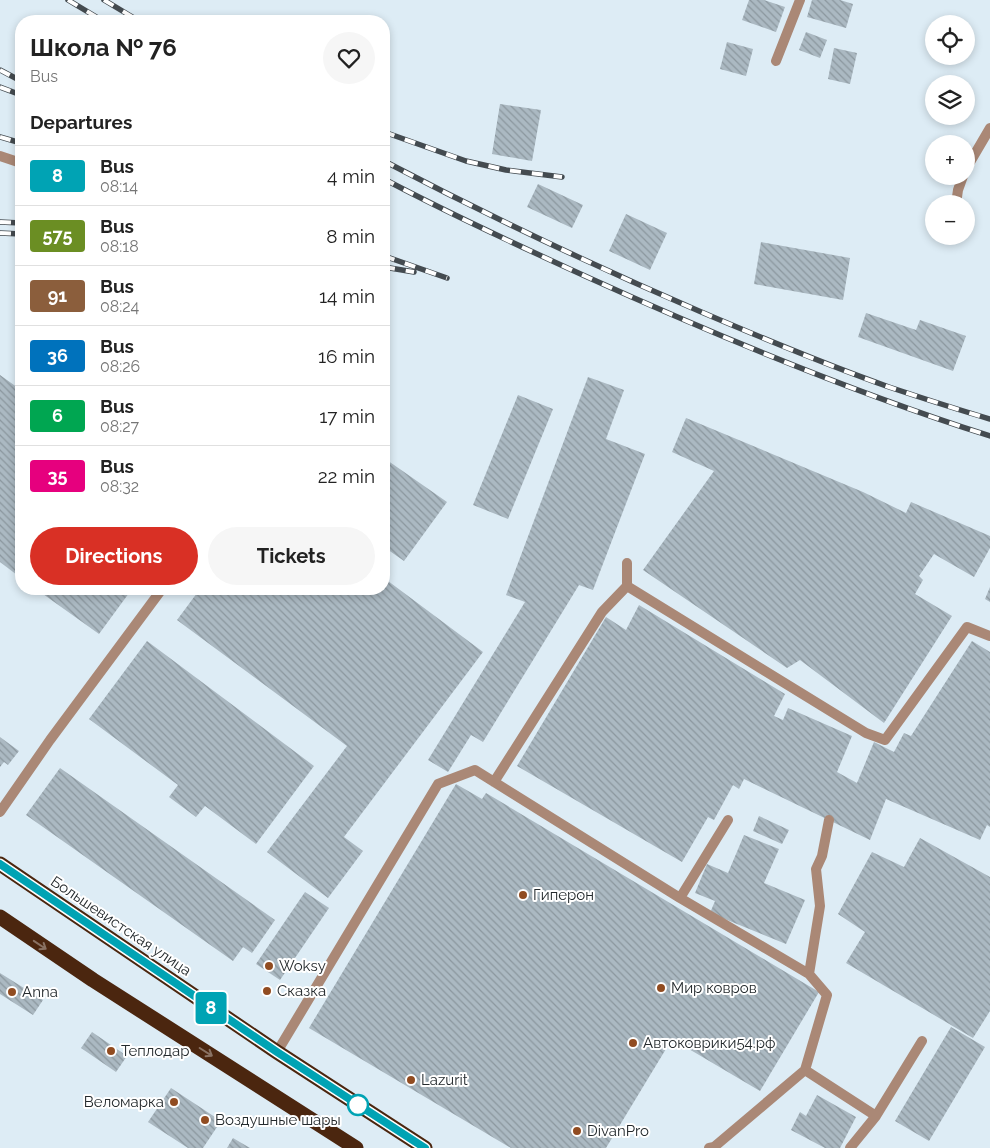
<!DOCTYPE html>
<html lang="en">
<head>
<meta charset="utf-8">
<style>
	:root { --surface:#fff; --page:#f6f6f6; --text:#222; --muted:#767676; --line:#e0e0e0; --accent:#d93025 }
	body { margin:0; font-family:Raleway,sans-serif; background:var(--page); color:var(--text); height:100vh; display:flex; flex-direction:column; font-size:19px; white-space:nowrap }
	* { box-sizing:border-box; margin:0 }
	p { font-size:16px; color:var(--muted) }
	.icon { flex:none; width:28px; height:28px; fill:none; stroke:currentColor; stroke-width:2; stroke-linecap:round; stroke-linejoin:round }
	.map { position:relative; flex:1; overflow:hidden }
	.side { position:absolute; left:15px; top:15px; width:375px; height:580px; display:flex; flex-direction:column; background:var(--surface); border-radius:20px; box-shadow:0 2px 8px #0003 }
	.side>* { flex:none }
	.badge { padding:0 10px; border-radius:4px; font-size:18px; line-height:32px }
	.fabs { position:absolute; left:925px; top:15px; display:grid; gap:10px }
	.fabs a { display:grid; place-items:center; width:50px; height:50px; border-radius:50%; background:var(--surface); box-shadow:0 2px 8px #0003; font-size:25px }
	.map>.badge { position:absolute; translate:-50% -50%; box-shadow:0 0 0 2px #fff }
	h2 { padding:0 15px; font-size:19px; line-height:45px }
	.round { display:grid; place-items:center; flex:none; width:52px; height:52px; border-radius:26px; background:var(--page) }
	.summary { display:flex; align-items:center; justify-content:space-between; height:85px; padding:0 15px }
	h1 { font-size:24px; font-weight:700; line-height:38px }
	.cta { display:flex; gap:10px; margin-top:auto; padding:10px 15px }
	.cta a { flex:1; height:58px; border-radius:30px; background:var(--accent); color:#fff; font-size:20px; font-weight:700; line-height:58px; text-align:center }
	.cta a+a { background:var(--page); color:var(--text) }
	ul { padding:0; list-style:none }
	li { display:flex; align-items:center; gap:15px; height:60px; padding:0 15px; border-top:1px solid var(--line) }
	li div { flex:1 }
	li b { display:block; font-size:19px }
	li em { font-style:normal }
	li .badge { min-width:55px; font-weight:700; text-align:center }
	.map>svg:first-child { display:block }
	.building { fill:url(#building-back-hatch) }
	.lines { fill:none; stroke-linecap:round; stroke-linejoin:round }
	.lane { stroke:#aa8876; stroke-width:10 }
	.street { stroke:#aa8876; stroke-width:10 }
	.highway { stroke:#4b260f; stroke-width:15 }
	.rail-casing { stroke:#444b50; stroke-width:5.5 }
	.rail { stroke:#fff; stroke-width:4; stroke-dasharray:11; stroke-linecap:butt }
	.oneway { stroke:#8a7263 }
	.line-casing { stroke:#fff; stroke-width:11 }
	.line { stroke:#00a3b4; stroke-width:8 }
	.poi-dot { fill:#914c21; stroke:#fff; stroke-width:2 }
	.stop-dot { fill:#fff; stroke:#00a3b4; stroke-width:2.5 }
	.labels { text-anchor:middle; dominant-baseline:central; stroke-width:4; stroke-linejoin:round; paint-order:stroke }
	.poi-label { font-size:15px; fill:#242a2d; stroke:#fff; text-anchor:start }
	.street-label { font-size:15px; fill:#242a2d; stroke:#fff }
</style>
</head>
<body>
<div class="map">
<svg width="990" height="1148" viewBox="0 0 990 1148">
	<defs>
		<pattern id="building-back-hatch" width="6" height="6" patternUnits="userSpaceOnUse" patternTransform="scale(1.25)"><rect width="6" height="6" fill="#abb9c2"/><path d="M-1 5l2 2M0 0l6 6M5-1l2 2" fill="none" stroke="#8b979e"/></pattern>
	</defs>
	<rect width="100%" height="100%" fill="#ddecf5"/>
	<path class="building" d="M749,0H764L785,7L776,32L742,20Z
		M812,0H840L853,4L846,28L807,17Z
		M806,32L827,40L820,58L799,50Z
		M727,42L753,49L746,76L720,69Z
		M834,48L857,53L850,84L828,79Z
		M500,104L541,110L532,161L492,154Z
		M538,184L583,205L572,228L527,207Z
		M626,214L667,233L650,270L609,251Z
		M761,242L850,258L843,300L754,284Z
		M866,313L916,330L920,320L966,336L953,371L858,337Z
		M0,375L21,390V578L0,562Z
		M588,377L624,390L606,439L645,454L593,590L579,585L483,742L471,735L448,772L428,760L525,602L506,595Z
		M518,395L553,409L508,519L473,505Z
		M686,418L863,492L906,513L911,502L990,536V548L974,577L934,554L919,576L923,580L915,594L952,616L884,723L800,660L787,668L643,570L714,471L672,452Z
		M384,458L447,502L404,561L384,547Z
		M384,578L483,652L344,837L363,851L328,898L267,852L347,746L177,620L200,589H384Z
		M990,587V602L985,599Z
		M36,589H132L99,634Z
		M639,605L785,694L774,716L783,720L788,708L852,736L837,772L857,783L874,742L894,752L904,733L911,736L972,641L990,652V827L987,825L980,840L886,799L870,840L744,779L739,789L733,785L714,820L708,817L682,862L517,766L606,617L626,630Z
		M147,641L314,766L256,844L205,806L196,817L169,797L178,785L89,719Z
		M0,737L19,751L8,765L4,762L0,767Z
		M60,768L275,920L252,953L243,947L233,961L26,815Z
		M456,784L482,799L486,793L819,992L760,1091L672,1039L606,1148H511L309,1028Z
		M759,816L789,830L782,844L753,831Z
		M744,835L779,849L764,883L805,900L786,944L710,913L715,901L695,893L707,864L728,873Z
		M920,838L990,877V1011L973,1038L846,963L865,932L838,914L872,852L904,867Z
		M305,892L329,908L280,980L256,964Z
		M0,973L43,1000L33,1015L0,994Z
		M951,1027L985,1047L929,1141L895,1121Z
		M92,1032L127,1056L116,1072L81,1048Z
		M171,1088L221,1121L203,1148H188L148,1122Z
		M817,1095L856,1117L840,1148H825L791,1130L800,1112L806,1116Z
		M233,1138L250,1148H227Z"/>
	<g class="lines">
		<path class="lane" d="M0,156L21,163
			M966,169L990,128
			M956,204L958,190L963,176
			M627,563V586L866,733L885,740L967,627L990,636
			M494,782L602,612L627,586
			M0,812L50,740L162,589
			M680,898L728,820
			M809,974L820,906L816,869L822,856L829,820
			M277,1052L438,784L475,770L680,898L809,974L827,995L805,1070L876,1116L922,1041
			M709,1148L714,1147L805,1070
			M850,1148L876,1116"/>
		<path class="street" d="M776,61L800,0"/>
		<path class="highway" d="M0,864L277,1052L425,1148
			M0,917L93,980L356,1148"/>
		<defs>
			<path id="rail" d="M68,0L103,21
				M104,0L139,21
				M0,70L21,81
				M0,87L21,95
				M384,132L466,161L506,170L562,177
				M0,137L21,143
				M384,161C487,215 592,265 699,311C762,338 824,364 889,387C922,398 956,409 990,419
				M384,179C450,214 517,245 585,276C717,336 852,392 990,436
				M0,222L21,223
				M0,233L21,234
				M384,256L447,278
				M384,267L414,272"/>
		</defs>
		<use href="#rail" class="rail-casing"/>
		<use href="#rail" class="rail"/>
	</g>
	<defs><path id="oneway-shaft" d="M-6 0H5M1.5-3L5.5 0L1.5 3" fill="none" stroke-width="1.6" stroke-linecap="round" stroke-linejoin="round" transform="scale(1.25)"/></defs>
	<g class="oneway">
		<use href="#oneway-shaft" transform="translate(40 945) rotate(34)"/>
		<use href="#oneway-shaft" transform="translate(206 1052) rotate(32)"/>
	</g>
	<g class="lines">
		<defs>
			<path id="line" d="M0,864L277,1052L425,1148"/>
		</defs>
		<use href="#line" class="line-casing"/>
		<use href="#line" class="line"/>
	</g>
	<g class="poi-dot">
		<circle cx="523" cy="895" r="5"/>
		<circle cx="269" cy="966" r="5"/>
		<circle cx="661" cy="988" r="5"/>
		<circle cx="267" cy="991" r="5"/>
		<circle cx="12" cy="992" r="5"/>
		<circle cx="633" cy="1043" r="5"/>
		<circle cx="111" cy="1051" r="5"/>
		<circle cx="411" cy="1080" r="5"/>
		<circle cx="174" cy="1102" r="5"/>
		<circle cx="205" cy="1120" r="5"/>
		<circle cx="577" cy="1131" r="5"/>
	</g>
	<circle class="stop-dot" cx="358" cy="1105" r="10"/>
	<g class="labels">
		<g class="poi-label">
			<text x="533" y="895">Гиперон</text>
			<text x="279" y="966">Woksy</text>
			<text x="671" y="988">Мир ковров</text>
			<text x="277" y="991">Сказка</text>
			<text x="22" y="992">Anna</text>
			<text x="643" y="1043">Автоковрики54.рф</text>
			<text x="121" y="1051">Теплодар</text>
			<text x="421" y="1080">Lazurit</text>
			<text x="164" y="1102" text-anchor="end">Веломарка</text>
			<text x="215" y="1120">Воздушные шары</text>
			<text x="587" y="1131">DivanPro</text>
		</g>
		<g class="street-label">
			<text transform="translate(121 926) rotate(34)">Большевистская улица</text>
		</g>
	</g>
</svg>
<div class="fabs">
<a><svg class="icon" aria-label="locate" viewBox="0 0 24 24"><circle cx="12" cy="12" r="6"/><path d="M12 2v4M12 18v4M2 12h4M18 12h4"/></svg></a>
<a><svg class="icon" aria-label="layers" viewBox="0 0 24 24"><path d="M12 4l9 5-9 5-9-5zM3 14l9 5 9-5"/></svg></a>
<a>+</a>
<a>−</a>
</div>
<b class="badge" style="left:211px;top:1008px;background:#00a3b4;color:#fff">8</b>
<section class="side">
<div class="summary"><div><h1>Школа № 76</h1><p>Bus</p></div><a class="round"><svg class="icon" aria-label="heart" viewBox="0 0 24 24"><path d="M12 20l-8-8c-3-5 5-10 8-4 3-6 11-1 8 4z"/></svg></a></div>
<h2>Departures</h2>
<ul>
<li><span class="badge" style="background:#00a3b4;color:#fff">8</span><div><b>Bus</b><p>08:14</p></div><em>4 min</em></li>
<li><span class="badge" style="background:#6b8e23;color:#fff">575</span><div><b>Bus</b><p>08:18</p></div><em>8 min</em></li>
<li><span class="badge" style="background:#8b5e3c;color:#fff">91</span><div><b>Bus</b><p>08:24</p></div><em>14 min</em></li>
<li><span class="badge" style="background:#0072bc;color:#fff">36</span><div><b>Bus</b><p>08:26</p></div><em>16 min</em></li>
<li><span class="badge" style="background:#00a651;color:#fff">6</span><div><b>Bus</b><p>08:27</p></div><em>17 min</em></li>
<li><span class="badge" style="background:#e6007e;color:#fff">35</span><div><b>Bus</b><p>08:32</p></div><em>22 min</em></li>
</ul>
<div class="cta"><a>Directions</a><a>Tickets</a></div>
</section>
</div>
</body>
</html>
